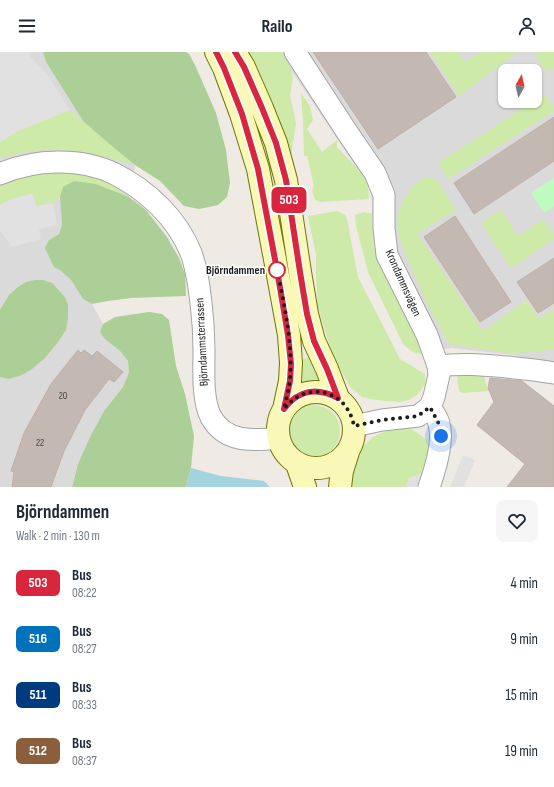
<!DOCTYPE html>
<html lang="en">
<head>
<meta charset="utf-8">
<style>
	:root { --surface:#fff; --page:#f6f6f7; --text:#1f2937; --muted:#747a83 }
	body { margin:0; font-family:"Sofia Sans Condensed",sans-serif; background:var(--page); color:var(--text); height:100vh; display:flex; flex-direction:column; font-size:15px; white-space:nowrap }
	* { box-sizing:border-box; margin:0 }
	p { font-size:13px; color:var(--muted) }
	.icon { flex:none; width:22px; height:22px; fill:none; stroke:currentColor; stroke-width:2; stroke-linecap:round; stroke-linejoin:round }
	.map { position:relative; height:435px; overflow:hidden }
	.panel { display:flex; flex-direction:column; background:var(--surface); flex:1 }
	.panel>* { flex:none }
	.badge { padding:0 8px; border-radius:6px; font-size:14px; line-height:26px }
	.needle { width:26px; rotate:8deg }
	.buttons { position:absolute; left:498px; top:12px; display:grid; gap:8px }
	.buttons a { display:grid; place-items:center; width:44px; height:44px; border-radius:8px; background:var(--surface); box-shadow:0 1px 3px #0004; font-size:20px }
	.you { position:absolute; width:20px; height:20px; margin:-10px; border:3px solid #fff; border-radius:50%; background:#1a73e8; box-shadow:0 0 0 6px #1a73e833 }
	.map>.badge { position:absolute; translate:-50% -50%; box-shadow:0 0 0 2px #fff }
	.round { display:grid; place-items:center; flex:none; width:42px; height:42px; border-radius:8px; background:var(--page) }
	.summary { display:flex; align-items:center; justify-content:space-between; height:68px; padding:0 16px }
	h1 { font-size:19px; font-weight:700; line-height:30px }
	ul { padding:0; list-style:none }
	li { display:flex; align-items:center; gap:12px; height:56px; padding:0 16px }
	li div { flex:1 }
	li b { display:block; font-size:15px }
	li em { font-style:normal }
	li .badge { min-width:44px; font-weight:700; text-align:center }
	header { display:flex; justify-content:space-between; align-items:center; height:52px; padding:0 16px; background:var(--surface); font-size:18px; font-weight:700 }
	.map>svg:first-child { display:block }
	.residential { fill:#dbdada; fill-rule:evenodd }
	.grass { fill:#cdeaa8 }
	.forest { fill:#accf97 }
	.park { fill:#bffabf }
	.parking { fill:#e1e1e1 }
	.water { fill:#a3d4dd }
	.building { fill:#c3b9b2; stroke:#c0afa5 }
	.lines { fill:none; stroke-linecap:round; stroke-linejoin:round }
	.street-casing { stroke:#a4a4a4; stroke-width:23 }
	.secondary-casing { stroke:#717504; stroke-width:24 }
	.street { stroke:#fff; stroke-width:21 }
	.secondary { stroke:#faf8b6; stroke-width:22 }
	.line-casing { stroke:#fff; stroke-width:9 }
	.line { stroke:#d7263d; stroke-width:6 }
	.walk { stroke:#1d1d1d; stroke-width:4; stroke-dasharray:0 7.2 }
	.stop-dot { fill:#fff; stroke:#d7263d; stroke-width:2 }
	.labels { text-anchor:middle; dominant-baseline:central; stroke-width:3; stroke-linejoin:round; paint-order:stroke }
	.number-label { font-size:10px; fill:#464442 }
	.stop-label { font-size:12px; font-weight:bold; fill:#1d1d1d; stroke:#fff; text-anchor:end }
	.street-label { font-size:12px; fill:#1d1d1d; stroke:#fff }
</style>
</head>
<body>
<header><svg class="icon" aria-label="menu" viewBox="0 0 24 24"><path d="M4 6h16M4 12h16M4 18h16"/></svg>Railo<svg class="icon" aria-label="person" viewBox="0 0 24 24"><circle cx="12" cy="8" r="4"/><path d="M4 21q1-7 8-7t8 7"/></svg></header>
<div class="map">
<svg width="554" height="435" viewBox="0 0 554 435">
	<rect width="100%" height="100%" fill="#efeae3"/>
	<path class="residential" d="M0,0H43L46,10L83,69L107,90L135,113L129,145L96,132L61,160L62,173L59,182L49,188L54,215L61,219L71,228L83,247L92,252L103,272L101,280L105,287L120,299L128,309L129,320L123,335L104,359L90,385L78,412L72,435H0Z
		M279,0H554V314L513,303L451,296L423,301L416,282L373,192L372,150L370,136ZM505,19H535V49H505Z"/>
	<path class="grass" d="M246,0H281L291,14L293,24L290,44L296,71L291,104L276,63Z
		M430,0H458L465,10L480,0H514L515,2L459,44Z
		M534,0H554V15L546,20Z
		M301,41L310,54L313,68L307,77L322,100L337,88V95L360,119L368,131L369,147L320,150L315,148L312,139L314,134L307,104H304L303,70Z
		M545,42L554,56V59L448,127L438,111Z
		M70,58L107,90L135,113C107,105 72,96 43,98C28,99 14,103 0,106V90L18,79Z
		M55,116L100,125L115,134L129,145L96,132L63,135L60,145L53,151L36,154L33,141L9,148L0,153V126Z
		M429,125L437,128L456,158L417,182L483,279L527,248L539,267L554,258V297L538,300L508,301L449,292L426,250L401,191L397,173L399,161L404,147L413,134L421,127Z
		M501,158L518,184L543,167L554,183V187L511,216L481,171Z
		M337,159L345,163L347,167L358,225L400,307L425,322V332L418,342L409,348L399,350L376,348L362,345L350,335L332,302L318,255L316,225V203L308,164Z
		M364,160L372,162L373,193L424,302C413,302 410,298 403,292L368,220L356,174L355,163Z
		M312,304L324,331L297,335L299,309Z
		M457,323L484,324L488,339L463,341L459,339Z
		M288 379a26 26 0 1 1 52 0a26 26 0 1 1-52 0Z
		M401,375L410,376L426,387L429,395L427,420L409,426L406,435H347L356,405L365,393L373,385L386,379Z"/>
	<path class="forest" d="M43,0H186L189,2L195,13L216,61L226,98L230,131L227,145L218,153L199,157L184,154L160,129L135,113L107,90L83,69L46,10Z
		M74,129L96,132L129,145L145,157L167,185L179,206L185,222L186,244L131,246L108,249L92,252L83,247L71,228L61,219L54,215L45,196L49,188L59,182L62,173L60,145L63,135Z
		M35,228H43L52,231L65,245L68,253V266L66,278L58,290L45,306L32,317L22,323L9,327L0,325V258L9,243L18,235L26,230Z
		M149,260L162,262L169,268L176,314L185,342L194,384L191,416L186,435H72L78,412L90,385L104,359L123,335L129,320L128,309L120,299L105,287L100,280L103,272L115,265Z"/>
	<path class="park" d="M554,126V154L544,161L531,141Z"/>
	<path class="parking" d="M0,0H31L29,3L46,21L70,58L18,79L0,90Z
		M33,141L36,154L53,151L57,173L39,177L41,187L12,195L0,178V153L9,148Z
		M463,403L475,408L464,435H450Z
		M427,420L422,435H406L409,426Z"/>
	<path class="water" d="M191,416L221,424L264,429L270,435H186Z"/>
	<path class="building" d="M313,0H426L456,45L378,97Z
		M554,65V109L474,162L454,131Z
		M455,164L511,250L480,270L424,185Z
		M554,206V251L538,261L517,230Z
		M78,298L81,301L84,298L92,304L97,299L123,320L114,330L109,327L85,358L64,399L51,435H12L14,420L11,419L24,381L51,332Z
		M490,326L522,329L554,354V435H507L525,412L477,373L494,350L488,336Z"/>
	<g class="lines">
		<defs>
			<path id="street" d="M295,0L347,80L375,121L384,143V176L387,203L427,283L438,314L439,323L434,345L430,355L418,364L382,368L354,374
				M0,122C34,107 81,105 115,122C148,139 177,166 191,201C197,217 199,234 201,251C203,267 204,283 204,299C204,319 202,348 211,365C225,391 254,389 278,386
				M438,314C463,311 483,313 507,315C523,317 539,318 554,321
				M429,435C435,418 444,389 439,372C438,366 433,360 430,355"/>
			<path id="secondary" d="M216,0L224,16L241,62L258,117L277,218L289,283L291,311L290,329L284,357
				M235,0L244,15L262,56L276,91L286,128L300,220L307,262L314,289L327,317L338,346
				M278 378a38 38 0 1 1 76 0a38 38 0 1 1-76 0Z
				M297,412L305,435
				M340,435L342,419L348,400"/>
		</defs>
		<use href="#street" class="street-casing"/>
		<use href="#secondary" class="secondary-casing"/>
		<use href="#street" class="street"/>
		<use href="#secondary" class="secondary"/>
	</g>
	<g class="lines">
		<defs>
			<path id="line" d="M216,0L224,16L242,62L258,117L277,218L288,283L291,312L290,329L284,357C298,338 317,335 338,346L327,317L314,289L307,262L300,220L286,128L276,91L262,56L244,15L235,0"/>
		</defs>
		<use href="#line" class="line-casing"/>
		<use href="#line" class="line"/>
		<path class="walk" d="M277,218C284,250 293,293 290,327C289,337 286,348 284,357C306,328 347,337 354,374L382,368L418,364L430,355L439,372L441,384"/>
	</g>
	<circle class="stop-dot" cx="277" cy="218" r="8"/>
	<g class="labels">
		<g class="number-label">
			<text x="63" y="344">20</text>
			<text x="40" y="391">22</text>
		</g>
		<g class="stop-label">
			<text x="265" y="218">Björndammen</text>
		</g>
		<g class="street-label">
			<text transform="translate(403 231) rotate(66)">Krondammsvägen</text>
			<text transform="translate(202 290) rotate(-93)">Björndammsterrassen</text>
		</g>
	</g>
</svg>
<div class="buttons">
<a><svg class="needle" viewBox="-14 -14 28 28"><path d="M0-13l5 13h-10z" fill="#e53935"/><path d="M0 13l5-13h-10z" fill="#747a83"/></svg></a>
</div>
<div class="you" style="left:441px;top:384px"></div>
<b class="badge" style="left:289px;top:148px;background:#d7263d;color:#fff">503</b>
</div>
<section class="panel">
<div class="summary"><div><h1>Björndammen</h1><p>Walk · 2 min · 130 m</p></div><a class="round"><svg class="icon" aria-label="heart" viewBox="0 0 24 24"><path d="M12 20l-8-8c-3-5 5-10 8-4 3-6 11-1 8 4z"/></svg></a></div>
<ul>
<li><span class="badge" style="background:#d7263d;color:#fff">503</span><div><b>Bus</b><p>08:22</p></div><em>4 min</em></li>
<li><span class="badge" style="background:#0072bc;color:#fff">516</span><div><b>Bus</b><p>08:27</p></div><em>9 min</em></li>
<li><span class="badge" style="background:#003b80;color:#fff">511</span><div><b>Bus</b><p>08:33</p></div><em>15 min</em></li>
<li><span class="badge" style="background:#8b5e3c;color:#fff">512</span><div><b>Bus</b><p>08:37</p></div><em>19 min</em></li>
</ul>
</section>
</body>
</html>
